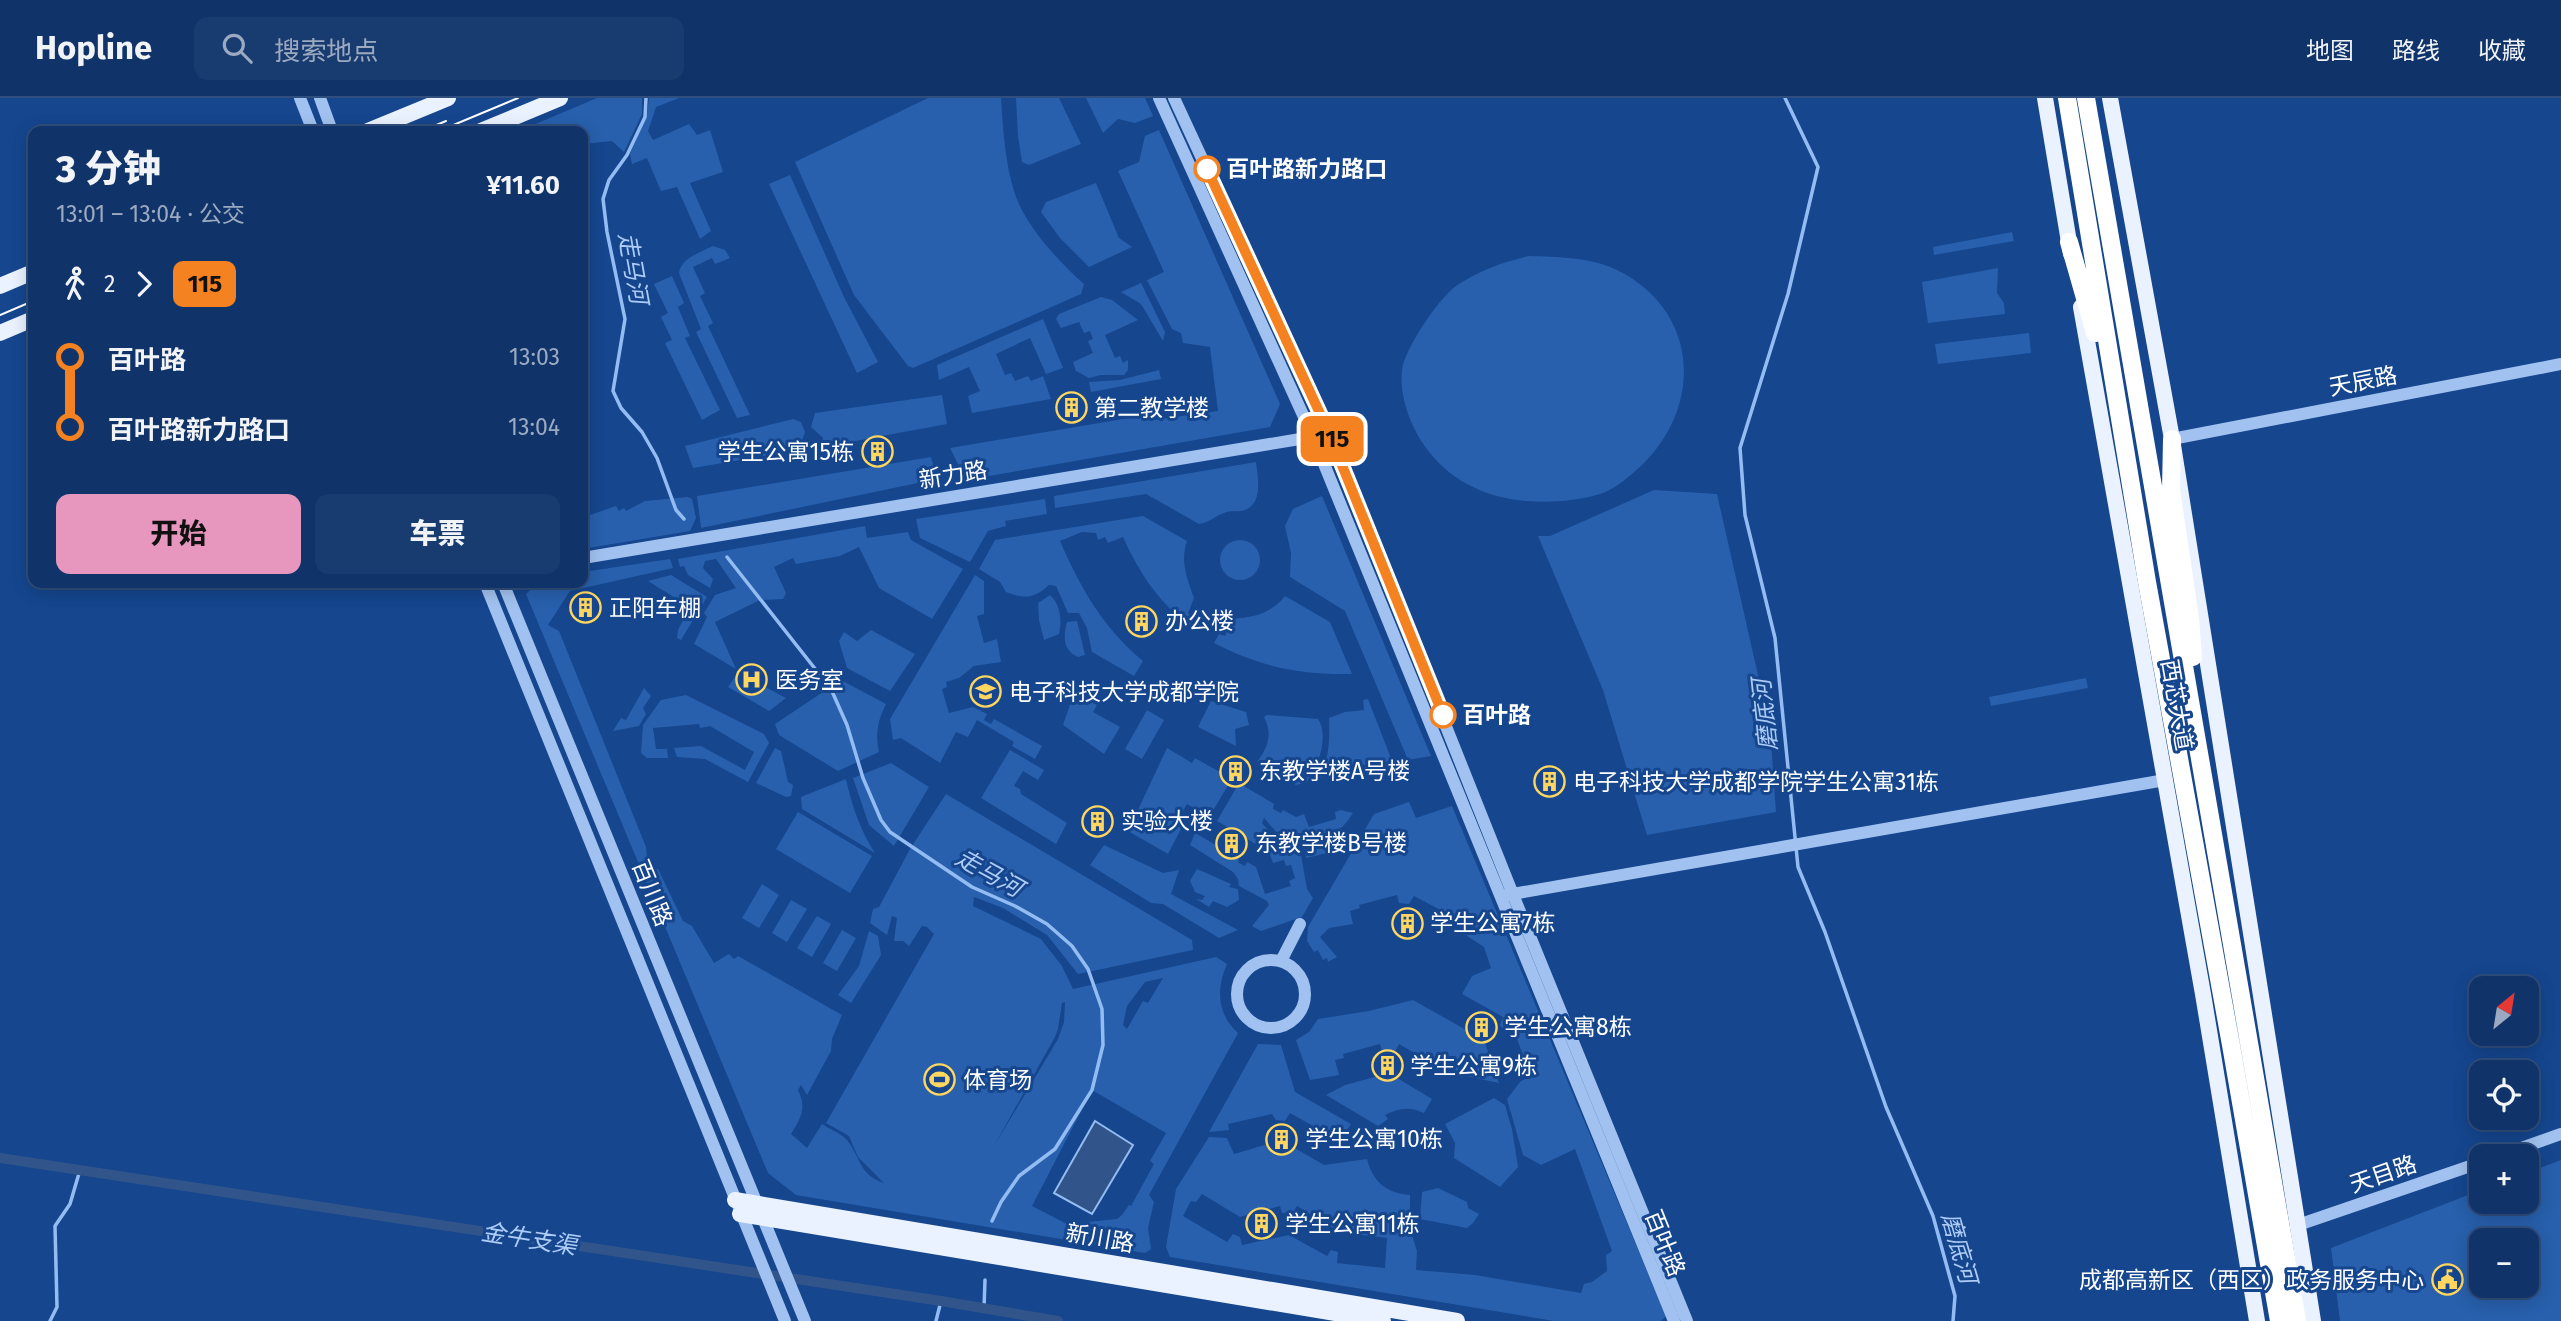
<!DOCTYPE html>
<html lang="zh">
<head>
<meta charset="utf-8">
<style>
	:root { --surface:#10346a; --page:#193c70; --text:#f1f3f6; --muted:#9caac1; --line:#304f7e; --accent:#e797bd }
	body { margin:0; font-family:"Fira Sans","Noto Sans SC",sans-serif; background:var(--page); color:var(--text); height:100vh; display:flex; flex-direction:column; font-size:26px; white-space:nowrap }
	* { box-sizing:border-box; margin:0 }
	p { font-size:23px; color:var(--muted) }
	.icon { flex:none; width:38px; height:38px; fill:none; stroke:currentColor; stroke-width:2; stroke-linecap:round; stroke-linejoin:round }
	.map { position:relative; flex:1; overflow:hidden }
	.side { position:absolute; left:28px; top:28px; width:560px; height:462px; display:flex; flex-direction:column; background:var(--surface); border-radius:14px; box-shadow:0 4px 18px #0003,0 0 0 2px var(--line) }
	.side>* { flex:none }
	.badge { padding:0 14px; border-radius:10px; font-size:24px; line-height:46px }
	.needle { width:46px; rotate:30deg }
	.tools { position:absolute; left:2469px; top:878px; display:grid; gap:14px }
	.tools a { display:grid; place-items:center; width:70px; height:70px; border-radius:14px; background:var(--surface); box-shadow:0 4px 18px #0003,0 0 0 2px var(--line); font-size:35px }
	.map>.badge { position:absolute; translate:-50% -50%; box-shadow:0 0 0 4px #fff }
	.legs { display:flex; align-items:center; gap:10px; height:77px; padding:0 28px; font-size:23px }
	.legs p { margin-inline-start:auto }
	.summary { display:flex; align-items:center; justify-content:space-between; height:119px; padding:0 28px }
	h1 { font-size:38px; font-weight:800; line-height:52px }
	.button { display:flex; gap:14px; margin-top:auto; padding:14px 28px }
	.button a { flex:1; height:80px; border-radius:14px; background:var(--accent); color:#111; font-size:28px; font-weight:800; line-height:80px; text-align:center }
	.button a+a { background:var(--page); color:var(--text) }
	ul { padding:0 28px; list-style:none }
	li { display:flex; align-items:center; gap:24px; height:70px; font-size:26px }
	li i { display:grid; place-items:center; width:10px; height:100%; margin:0 9px; background:currentColor }
	li i::after { content:''; width:18px; height:18px; margin:-9px; border:5px solid; border-radius:50%; background:var(--surface) }
	li p { margin-inline-start:auto }
	li:first-child i { background:linear-gradient(#0000 50%,currentColor 0) }
	li:last-child i { background:linear-gradient(currentColor 50%,#0000 0) }
	header { display:flex; align-items:center; gap:42px; box-sizing:border-box; height:98px; padding:0 35px; background:var(--surface); border-bottom:2px solid var(--line) }
	header strong { font-size:33px }
	nav { display:flex; gap:38px; margin-inline-start:auto; font-size:24px }
	.search { width:490px; height:63px; background:var(--page); display:flex; align-items:center; gap:18px; box-sizing:border-box; padding:0 24px; border-radius:14px; color:var(--muted); font-size:26px }
	.map>svg:first-child { display:block }
	.green { fill:#2860ad; fill-rule:evenodd }
	.water { fill:#31558a; stroke:#93bcf3; stroke-width:2 }
	.lines { fill:none; stroke-linecap:round; stroke-linejoin:round }
	.stream { stroke:#93bcf3; stroke-width:3.5 }
	.canal { stroke:#31558a; stroke-width:10 }
	.minor { stroke:#a1c2f0; stroke-width:12 }
	.major { stroke:#eaf1ff; stroke-width:16 }
	.highway { stroke:#fff; stroke-width:18 }
	.tram { stroke:#fff; stroke-width:2 }
	.line-1-casing { stroke:#fff; stroke-width:16 }
	.line-1 { stroke:#f58220; stroke-width:10 }
	.stop-1-dot { fill:#fff; stroke:#f58220; stroke-width:3.5 }
	.labels { text-anchor:middle; dominant-baseline:central; stroke-width:6; stroke-linejoin:round; paint-order:stroke }
	.stop-label { font-size:23px; font-weight:bold; fill:#fff; stroke:#15468e; text-anchor:start }
	.street-label { font-size:23px; fill:#fff; stroke:#15468e }
	.poi-label { font-size:23px; fill:#fff; stroke:#15468e; text-anchor:start }
	.water-label { font-size:24px; font-style:italic; fill:#adccf7; stroke:#15468e }
</style>
</head>
<body>
<header>
<strong>Hopline</strong>
<div class="search"><svg class="icon" aria-label="search" viewBox="0 0 24 24"><circle cx="10" cy="10" r="6"/><path d="M15 15l6 6"/></svg>搜索地点</div>
<nav><a>地图</a><a>路线</a><a>收藏</a></nav>
</header>
<div class="map">
<svg width="2561" height="1223" viewBox="0 0 2561 1223">
	<rect width="100%" height="100%" fill="#15468e"/>
	<path class="green" d="M597,0H642V16L624,54L612,43L583,46V33H519Z
		M649,0H679L656,9L648,33L653,42L689,26L697,37L710,32L723,74L690,85L711,133L700,141L677,89L661,93L647,60L632,66L630,56L647,16Z
		M928,0H1001C1003,31 1005,66 1015,96C1025,127 1059,164 1084,186L1081,196L913,270L908,268L854,197L795,64Z
		M1016,0H1059L1081,46L1029,67L1022,64L1018,38Z
		M1086,0H1145L1153,18L1135,25L1118,21L1103,35Z
		M1159,32L1280,306L1270,329L966,382L950,350L1141,318L1154,322L1218,313L1210,249L1183,245L1181,235L1172,231L1147,182L1164,174L1118,73L1139,64L1145,38Z
		M790,77L844,199L878,264L857,275L769,86Z
		M1096,85L1119,140L1132,149L1089,169L1060,140L1041,114L1046,104Z
		M2012,134L2014,143L1934,157L1933,149Z
		M713,148L725,152L730,160L715,166L712,160L693,169L705,195L700,198L713,225L708,228L750,317L737,320L696,234L701,231L679,175C681,160 701,154 713,148Z
		M1529,158C1557,159 1591,159 1617,172C1698,212 1704,305 1643,366C1631,377 1616,391 1600,396C1578,403 1549,405 1527,403C1485,400 1448,382 1424,347C1410,327 1399,297 1402,272C1405,250 1438,201 1456,188C1478,173 1503,164 1529,158Z
		M1998,170L1997,195L2004,205L2005,216L1928,225L1922,184Z
		M672,178L684,205L678,209L690,238L685,240L720,312L702,322L665,245L672,242L661,219L668,215L654,186Z
		M1141,185L1165,234L1163,243L1141,206L1121,194Z
		M1101,199L1112,202L1138,222L1105,237L1115,260L1120,258L1123,265L1128,262V272L1124,277H1101L1089,280L1076,273L1073,264L1093,255L1088,243L1093,241L1090,233L1084,235L1079,224L1061,230L1056,221L1059,216Z
		M1043,221L1063,270L1046,276L1030,240L996,256L1005,277L1011,275L1015,283L1028,278L1031,283L1043,278L1051,301L972,315L968,298L980,293L969,269L939,282L937,267Z
		M2029,235L2031,255L1938,266L1935,246Z
		M1159,272L1161,281L1091,294L1089,284L1120,282Z
		M942,297L947,326L823,349V340L811,329L815,315Z
		M793,321L801,324L805,334L802,343L793,345L794,353L693,370L685,348Z
		M931,359L937,381L701,430L697,398Z
		M1256,364C1258,380 1264,409 1241,413C1235,414 1231,412 1224,415C1215,418 1209,425 1199,426L1146,396L1055,410L1054,398Z
		M1654,392L1717,396L1770,630L1776,714L1647,737L1603,592L1538,438H1550Z
		M1322,398L1431,658L1408,662L1345,513L1290,479L1291,455L1285,428L1293,411Z
		M688,399L692,401L696,420L690,433L583,451V411L587,410L590,417L616,408L619,413L624,410L626,413L645,403Z
		M1045,401L1047,416L1005,423L1006,428L988,433L970,464L920,440L916,421Z
		M1143,418L1187,443C1180,464 1187,480 1194,500L1188,515L1194,520L1190,528C1159,505 1138,473 1123,439L1108,445L1105,439L1098,442L1096,435L1082,434L1060,443C1080,489 1103,530 1143,563L1134,578L1092,554L1087,530L1079,515H1068L1056,488L1049,487C1034,501 1025,501 1006,494L1000,484L979,471L995,442Z
		M865,428L867,440L908,434L911,442L963,471L932,521L879,490L859,449L840,458L796,466L793,460L774,469L786,495L783,501L760,502L715,524L736,571L694,546L707,519L704,515L715,497L736,490L716,461L705,463L703,470L713,481L710,490L688,477L684,468L680,469L678,461Z
		M1220 462a20 20 0 1 1 40 0a20 20 0 1 1-40 0Z
		M670,461L673,470L570,493L548,527L559,533L646,749L648,771H658L683,823L692,828L714,865L729,856L734,861L738,858L842,917L832,941L831,953L807,997L801,987L798,992C807,1010 801,1020 791,1036L807,1050L822,1026C829,1031 841,1035 847,1042C861,1059 858,1076 884,1085L858,1059L849,1038L826,1025L934,836L927,829L922,828L909,848L903,843H894L897,820L892,818L887,837L870,825L873,811L879,809L910,751L946,696L1192,842L1193,852L1078,876L1047,837L1003,810L974,799L973,808L1041,841L1062,868L1073,891L1216,859L1227,866C1216,891 1217,916 1238,935L1149,1097L1154,1104L1148,1130L1151,1151L1145,1155L796,1097L768,1075L526,496L538,485H583V474ZM1163,880L1148,905L1143,903L1127,931L1123,927L1127,908L1145,884ZM1065,904L1064,924L1058,941L994,1048L1055,939L1058,931L1062,905ZM1092,992L1166,1035L1150,1063L1154,1066L1131,1108L1129,1107L1122,1117L1117,1121L1067,1126L1032,1108Z
		M671,477L707,499L681,542L677,540L678,532L690,509L648,483Z
		M975,477L984,483V516L977,518L984,545L997,541L1001,564L974,568L959,580L946,584L947,589L942,591L949,615L973,609L987,616L984,622L991,626L994,621L1042,648L1035,661L1012,648L1014,644L977,622L968,639L956,634L940,665L901,640L893,642L890,621Z
		M1050,497C1061,507 1062,523 1059,536L1044,542L1039,522L1038,505Z
		M1285,498L1330,524L1352,576C1299,577 1261,569 1214,545L1219,536L1225,538L1233,521C1255,519 1270,516 1285,498Z
		M1077,523L1085,557L1078,559C1063,552 1063,540 1067,524Z
		M871,532L915,556L890,593L847,570L839,543L844,534L857,543Z
		M737,576H741L786,600L769,613L728,589Z
		M2086,580L2088,590L1991,608L1989,599Z
		M841,582L886,606C878,622 875,636 879,654L838,673L779,637L775,626Z
		M644,590L651,598L643,610L646,616L639,628L613,633L621,620L626,622Z
		M1074,595L1097,607L1093,614L1120,629L1104,656L1063,627Z
		M686,597L764,636L769,645L748,684L705,661L677,659L674,650L701,648L745,672L754,654L710,628L700,630L699,626L653,630L656,651H667L668,660H647L641,655L643,627L661,602Z
		M1368,601L1394,668L1379,676L1363,666L1320,680C1329,659 1330,642 1329,620L1345,614L1364,612L1363,602Z
		M1211,603L1246,614L1249,627L1235,631L1236,648L1198,629Z
		M1147,612L1164,622L1142,661L1125,651Z
		M1267,617L1318,621C1329,636 1319,669 1307,684L1296,687L1257,664C1268,649 1273,636 1264,619Z
		M775,650L781,653L788,684L793,687L791,698L786,699L756,685Z
		M1167,650L1192,665L1195,660L1232,681L1209,719L1187,706L1177,723L1183,727L1168,756L1128,733Z
		M1010,652L1044,672L1038,682L1023,673L1014,688L1020,691L1021,696L1067,725L1056,746L981,700Z
		M891,665L929,689L894,748L869,727L853,680Z
		M846,681C852,708 860,732 875,755L802,711L801,699Z
		M1239,685L1274,706L1273,711L1281,715L1283,712L1296,719L1304,716L1309,729L1336,721L1335,714L1341,712L1353,715C1350,719 1346,726 1342,729C1325,743 1298,733 1278,736L1264,720L1262,725L1274,739L1298,740L1307,791L1313,800L1302,819L1261,833L1252,828L1269,807L1267,803L1239,788L1238,781L1233,774L1190,747L1195,735L1238,760L1239,765L1245,768L1247,764L1256,769L1265,796L1291,788L1289,783L1295,780L1291,767L1286,768L1284,762L1273,765L1269,754L1217,723Z
		M1409,704L1416,720L1452,708L1666,1218L1661,1223H1554L1170,1159L1166,1149L1176,1091L1209,1039L1227,1040L1234,1056L1281,1042L1324,1067L1367,1061C1373,1084 1386,1095 1410,1097V1131L1417,1153L1416,1172L1475,1177L1581,1195L1584,1186L1592,1184L1607,1173L1606,1157L1612,1153L1575,1051L1541,1067L1523,1057L1507,1001L1520,984L1531,977L1513,931L1504,933L1500,927L1503,919L1462,896L1472,878L1491,870L1484,849L1467,838L1470,831L1461,823L1414,798L1409,806L1399,805L1397,797L1359,807L1360,810L1350,813L1353,826L1329,830L1320,839L1337,859L1328,864L1327,860L1323,862L1318,852L1314,854L1307,843L1308,829L1374,716ZM1202,1096L1240,1119L1280,1108L1282,1115H1293L1297,1108L1339,1134L1387,1140L1385,1170L1337,1165L1338,1154L1331,1152L1327,1158L1289,1137L1242,1147L1240,1139L1233,1136L1227,1144L1183,1118L1191,1103L1196,1104Z
		M798,714L872,758L850,795L776,751Z
		M1340,734L1327,755L1306,760L1303,741H1315Z
		M1104,747L1163,775L1179,772L1171,796L1238,832L1219,840L1163,806L1151,805L1090,767Z
		M1197,771L1231,786L1229,789L1238,791L1239,802L1227,809L1213,803L1209,809L1196,801L1202,802L1205,798L1195,794L1190,783Z
		M762,786L779,797L759,830L742,820Z
		M791,802L807,811L787,844L772,835Z
		M817,818L831,826L812,859L797,850Z
		M842,832L856,840L837,873L823,865Z
		M869,833L878,838L881,857L851,905L838,897L859,868Z
		M1413,902L1484,942L1499,985L1447,974L1399,946L1394,956H1383L1380,946L1343,956L1344,960L1335,962L1339,977L1310,982L1296,942L1309,934L1318,921L1369,913Z
		M1258,946L1281,947L1295,994L1351,1026L1340,1043L1290,1015L1285,1023L1276,1022L1272,1016L1228,1026L1229,1032L1209,1034Z
		M1389,975L1432,1001L1424,1015C1410,1008 1398,1010 1385,1017L1388,1021L1378,1028L1326,997L1345,987Z
		M1494,1000L1505,1007L1512,1031L1518,1069L1500,1089L1454,1060L1455,1045L1445,1026Z
		M2561,1062V1223H2340L2331,1150L2481,1092L2482,1104H2527V1075ZM2482,1143H2527V1188H2482Z
		M1438,1090L1467,1104L1468,1110L1479,1116L1473,1125L1467,1130L1420,1121L1422,1094Z"/>
	<path class="water" d="M1095,1023L1133,1047L1092,1116L1054,1095Z"/>
	<g class="lines">
		<path class="stream" d="M646,0L645,19L627,57L609,82L603,101L607,134L625,221L613,293L621,310L642,334L657,360L676,412L684,421
			M1785,0L1818,69L1788,196L1740,350L1745,417L1775,540L1798,769L1825,834L1886,1009L1933,1118L1955,1198L1953,1223
			M727,459L831,591L847,627L863,680L881,722L890,734L972,789L1015,808L1047,826L1072,848L1088,871L1102,911L1103,947L1092,992L1055,1051L1019,1078L1001,1104L992,1123
			M984,1210L985,1182
			M50,1223L57,1209L55,1128L70,1106L80,1072
			M936,1223L941,1203"/>
		<path class="canal" d="M0,1060L941,1203L1058,1223"/>
		<path class="minor" d="M300,0L313,33
			M320,0L332,33
			M1159,0L1313,339L1674,1223
			M1174,0L1329,335L1512,794L1687,1223
			M2172,341L2561,266
			M583,460L1318,338
			M485,485L785,1223
			M503,485L805,1223
			M1507,797L2165,682
			M1237 896a34 34 0 1 1 68 0a34 34 0 1 1-68 0Z
			M1281,863L1300,826
			M2496,1059L2561,1036
			M2298,1127L2482,1064"/>
		<path class="major" d="M2045,0L2071,156
			M2110,0L2172,341L2313,1223
			M368,33L448,0
			M481,33L560,0
			M0,188L33,174
			M2081,209L2203,896L2257,1223
			M0,235L33,221
			M735,1102L1457,1223
			M740,1116L1383,1223"/>
		<path class="highway" d="M2067,0L2147,484L2231,947L2279,1223
			M2086,0L2297,1223
			M2069,144L2095,235
			M2172,341L2171,392L2190,520L2193,559"/>
		<path class="tram" d="M422,33L446,23
			M439,33L518,0
			M0,217L33,203"/>
	</g>
	<g class="lines">
		<defs>
			<path id="line-1" d="M1207,71L1329,335L1443,617"/>
		</defs>
		<use href="#line-1" class="line-1-casing"/>
		<use href="#line-1" class="line-1"/>
	</g>
	<defs>
		<symbol id="building-ring" viewBox="-11 -11 22 22"><circle r="9.5" fill="#15468e" stroke="#ffd660" stroke-width="1.5"/><path d="M-4-6H4V6H1V3H-1V6H-4ZM-2.5-4.3h1.7v1.8h-1.7ZM.8-4.3h1.7v1.8H.8ZM-2.5-1h1.7V.8h-1.7ZM.8-1h1.7V.8H.8Z" fill="#ffd660"/></symbol>
		<symbol id="hospital-ring" viewBox="-11 -11 22 22"><circle r="9.5" fill="#15468e" stroke="#ffd660" stroke-width="1.5"/><path d="M-5-5h3v3.5h4V-5h3V5h-3V1.5h-4V5h-3Z" fill="#ffd660"/></symbol>
		<symbol id="university-ring" viewBox="-11 -11 22 22"><circle r="9.5" fill="#15468e" stroke="#ffd660" stroke-width="1.5"/><path d="M0-5L7-2L0 1L-7-2ZM-4 1L0 2.5L4 1V4Q0 6-4 4Z" fill="#ffd660"/></symbol>
		<symbol id="stadium-ring" viewBox="-11 -11 22 22"><circle r="9.5" fill="#15468e" stroke="#ffd660" stroke-width="1.5"/><path d="M0-5a6.5 5 0 1 0 0 10a6.5 5 0 1 0 0-10ZM-3.5-1.8h7v3.6h-7Z" fill="#ffd660"/></symbol>
		<symbol id="civic-ring" viewBox="-11 -11 22 22"><circle r="9.5" fill="#15468e" stroke="#ffd660" stroke-width="1.5"/><path d="M-.6-6.5H3V-4.5H.6V-3L4-1V1h2V6H-6V1h2V-1L-.6-3ZM-1.2 2.5V6h2.4V2.5Z" fill="#ffd660"/></symbol>
	</defs>
	<g fill-rule="evenodd">
		<use href="#building-ring" x="1054" y="292" width="35" height="35"/>
		<use href="#building-ring" x="860" y="336" width="35" height="35"/>
		<use href="#building-ring" x="568" y="492" width="35" height="35"/>
		<use href="#building-ring" x="1124" y="506" width="35" height="35"/>
		<use href="#hospital-ring" x="734" y="564" width="35" height="35"/>
		<use href="#university-ring" x="968" y="576" width="35" height="35"/>
		<use href="#building-ring" x="1218" y="656" width="35" height="35"/>
		<use href="#building-ring" x="1532" y="666" width="35" height="35"/>
		<use href="#building-ring" x="1080" y="706" width="35" height="35"/>
		<use href="#building-ring" x="1214" y="728" width="35" height="35"/>
		<use href="#building-ring" x="1390" y="808" width="35" height="35"/>
		<use href="#building-ring" x="1464" y="912" width="35" height="35"/>
		<use href="#building-ring" x="1370" y="950" width="35" height="35"/>
		<use href="#stadium-ring" x="922" y="964" width="35" height="35"/>
		<use href="#building-ring" x="1264" y="1024" width="35" height="35"/>
		<use href="#building-ring" x="1244" y="1108" width="35" height="35"/>
		<use href="#civic-ring" x="2430" y="1164" width="35" height="35"/>
	</g>
	<g class="stop-1-dot">
		<circle cx="1207" cy="71" r="12"/>
		<circle cx="1443" cy="617" r="12"/>
	</g>
	<g class="labels">
		<g class="stop-label">
			<text x="1226" y="71">百叶路新力路口</text>
			<text x="1462" y="617">百叶路</text>
		</g>
		<g class="street-label">
			<text transform="translate(2363 283) rotate(-11)">天辰路</text>
			<text transform="translate(953 377) rotate(-9)">新力路</text>
			<text transform="translate(2177 607) rotate(80)">西芯大道</text>
			<text transform="translate(652 795) rotate(68)">百川路</text>
			<text transform="translate(2383 1076) rotate(-19)">天目路</text>
			<text transform="translate(1100 1140) rotate(10)">新川路</text>
			<text transform="translate(1665 1145) rotate(68)">百叶路</text>
		</g>
		<g class="poi-label">
			<text x="1094" y="310">第二教学楼</text>
			<text x="854" y="354" text-anchor="end">学生公寓15栋</text>
			<text x="609" y="510">正阳车棚</text>
			<text x="1165" y="523">办公楼</text>
			<text x="775" y="582">医务室</text>
			<text x="1009" y="594">电子科技大学成都学院</text>
			<text x="1259" y="673">东教学楼A号楼</text>
			<text x="1573" y="684">电子科技大学成都学院学生公寓31栋</text>
			<text x="1121" y="723">实验大楼</text>
			<text x="1255" y="745">东教学楼B号楼</text>
			<text x="1430" y="825">学生公寓7栋</text>
			<text x="1504" y="929">学生公寓8栋</text>
			<text x="1410" y="968">学生公寓9栋</text>
			<text x="963" y="982">体育场</text>
			<text x="1305" y="1041">学生公寓10栋</text>
			<text x="1285" y="1126">学生公寓11栋</text>
			<text x="2424" y="1182" text-anchor="end">成都高新区（西区）政务服务中心</text>
		</g>
		<g class="water-label">
			<text transform="translate(633 170) rotate(80)">走马河</text>
			<text transform="translate(1765 617) rotate(-96)">磨底河</text>
			<text transform="translate(989 775) rotate(29)">走马河</text>
			<text transform="translate(529 1141) rotate(9)">金牛支渠</text>
			<text transform="translate(1959 1150) rotate(74)">磨底河</text>
		</g>
	</g>
</svg>
<div class="tools">
<a><svg class="needle" viewBox="-14 -14 28 28"><path d="M0-13l5 13h-10z" fill="#e53935"/><path d="M0 13l5-13h-10z" fill="#9caac1"/></svg></a>
<a><svg class="icon" aria-label="locate" viewBox="0 0 24 24"><circle cx="12" cy="12" r="6"/><path d="M12 2v4M12 18v4M2 12h4M18 12h4"/></svg></a>
<a>+</a>
<a>−</a>
</div>
<b class="badge" style="left:1332px;top:341px;background:#f58220;color:#111">115</b>
<section class="side">
<div class="summary"><div><h1>3 分钟</h1><p>13:01 – 13:04 · 公交</p></div><b>¥11.60</b></div>
<div class="legs"><svg class="icon" aria-label="walk" viewBox="0 0 24 24"><circle cx="13" cy="4" r="2"/><path d="M13 8l-2 6 4 7M11 14l-3 7M7 12l3-4h3l4 4"/></svg>2<svg class="icon" aria-label="forward" viewBox="0 0 24 24"><path d="M9 5l7 7-7 7"/></svg><b class="badge" style="background:#f58220;color:#111">115</b></div>
<ul>
<li><i style="color:#f58220"></i><b>百叶路</b><p>13:03</p></li>
<li><i style="color:#f58220"></i><b>百叶路新力路口</b><p>13:04</p></li>
</ul>
<div class="button"><a>开始</a><a>车票</a></div>
</section>
</div>
</body>
</html>
